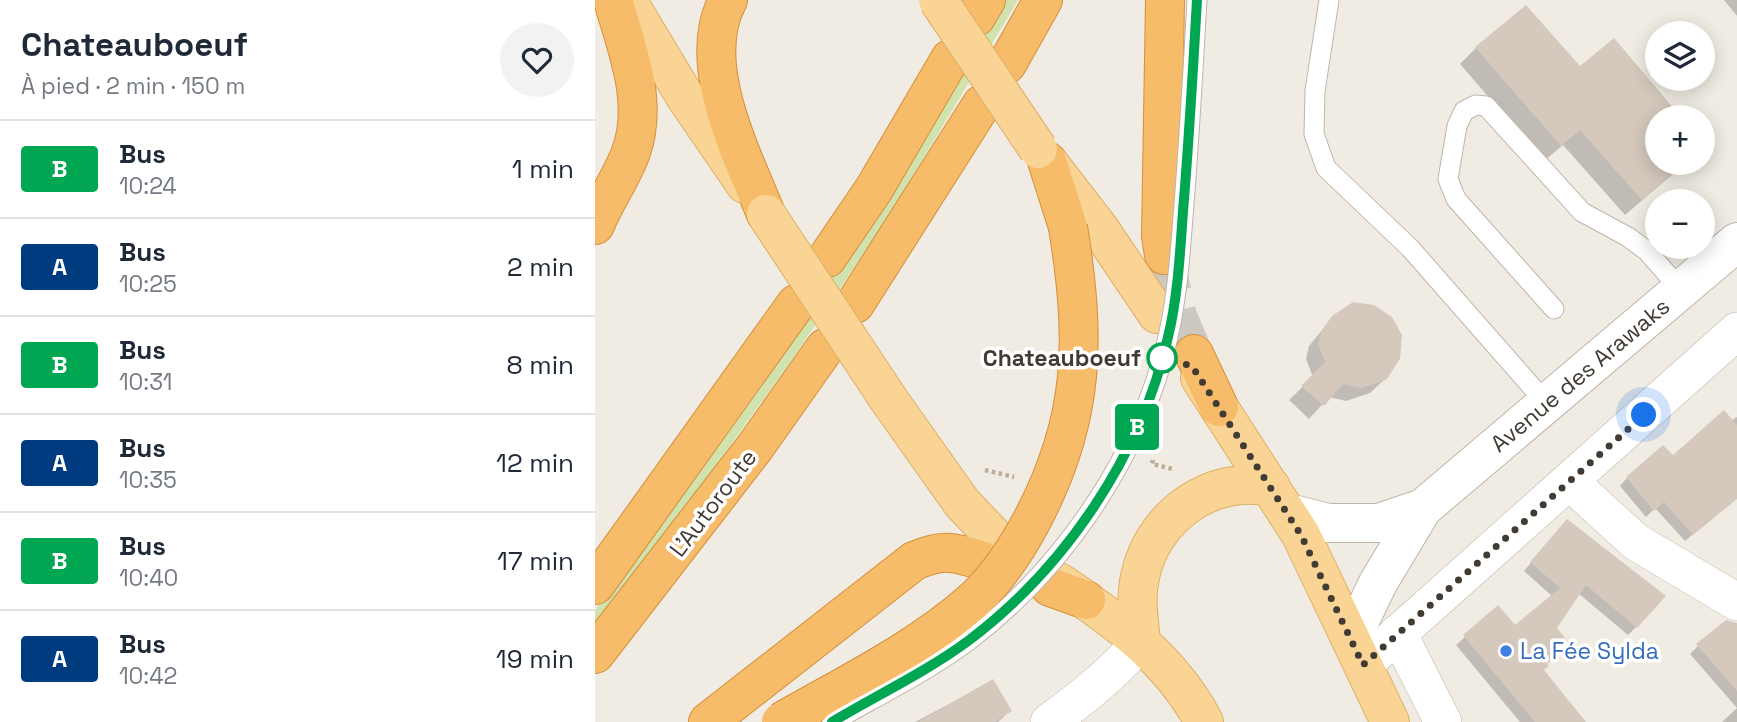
<!DOCTYPE html>
<html lang="fr">
<head>
<meta charset="utf-8">
<style>
	:root { --surface:#fff; --page:#f2f2f3; --text:#1f2937; --muted:#747a83; --line:#e0e1e3 }
	body { margin:0; font-family:"Space Grotesk",sans-serif; background:var(--page); color:var(--text); height:100vh; display:flex; flex-direction:column; font-size:26px; white-space:nowrap }
	* { box-sizing:border-box; margin:0 }
	p { font-size:23px; color:var(--muted) }
	.icon { flex:none; width:38px; height:38px; fill:none; stroke:currentColor; stroke-width:2; stroke-linecap:round; stroke-linejoin:round }
	.map { position:relative; flex:1; overflow:hidden }
	.drawer { display:flex; flex-direction:column; background:var(--surface); width:595px }
	.drawer>* { flex:none }
	.badge { padding:0 14px; border-radius:5px; font-size:24px; line-height:46px }
	.tools { position:absolute; left:1050px; top:21px; display:grid; gap:14px }
	.tools a { display:grid; place-items:center; width:70px; height:70px; border-radius:50%; background:var(--surface); box-shadow:0 4px 18px #0003; font-size:35px }
	.you { position:absolute; width:35px; height:35px; margin:-18px; border:5px solid #fff; border-radius:50%; background:#1a73e8; box-shadow:0 0 0 10px #1a73e833 }
	.map>.badge { position:absolute; translate:-50% -50%; box-shadow:0 0 0 4px #fff }
	.round { display:grid; place-items:center; flex:none; width:74px; height:74px; border-radius:37px; background:var(--page) }
	.head { display:flex; align-items:center; justify-content:space-between; height:119px; padding:0 21px }
	h1 { font-size:33px; font-weight:700; line-height:52px }
	ul { padding:0; list-style:none }
	li { display:flex; align-items:center; gap:21px; height:98px; padding:0 21px; border-top:2px solid var(--line) }
	li div { flex:1 }
	li b { display:block; font-size:26px }
	li em { font-style:normal }
	li .badge { min-width:77px; font-weight:700; text-align:center }
	main { display:flex; flex:1; min-height:0 }
	.map>svg:first-child { display:block }
	.green { fill:#d0e3ae }
	.shadow { fill:#0003 }
	.building { fill:#d5c9bd }
	.lines { fill:none; stroke-linecap:round; stroke-linejoin:round }
	.motorway-tunnel { stroke:#cec9c0; stroke-width:38; stroke-dasharray:38 19; stroke-linecap:butt }
	.service-casing { stroke:#beb5aa; stroke-width:21 }
	.minor-casing { stroke:#beb5aa; stroke-width:38 }
	.tertiary-casing { stroke:#beb5aa; stroke-width:40 }
	.primary-casing { stroke:#dcaf66; stroke-width:40 }
	.motorway-casing { stroke:#d48f3a; stroke-width:40 }
	.path { stroke:#bcad99; stroke-width:4.5; stroke-dasharray:3.5 3.5; stroke-linecap:butt }
	.service { stroke:#fff; stroke-width:19 }
	.minor { stroke:#fff; stroke-width:37 }
	.tertiary { stroke:#fff; stroke-width:38 }
	.primary { stroke:#f9d494; stroke-width:38 }
	.motorway { stroke:#f6bc69; stroke-width:38 }
	.service-bridge-casing { stroke:#beb5aa; stroke-width:21; stroke-linecap:butt }
	.primary-bridge-casing { stroke:#dcaf66; stroke-width:40; stroke-linecap:butt }
	.motorway-bridge-casing { stroke:#d48f3a; stroke-width:40; stroke-linecap:butt }
	.service-bridge { stroke:#fff; stroke-width:19 }
	.primary-bridge { stroke:#f9d494; stroke-width:38 }
	.motorway-bridge { stroke:#f6bc69; stroke-width:38 }
	.line-casing { stroke:#fff; stroke-width:16 }
	.line { stroke:#00a651; stroke-width:10 }
	.walk { stroke:#423b34; stroke-width:7; stroke-dasharray:0 12.6 }
	.stop-dot { fill:#fff; stroke:#00a651; stroke-width:3.5 }
	.shop-dot { fill:#3f7fe0; stroke:#fff; stroke-width:2.5 }
	.labels { text-anchor:middle; dominant-baseline:central; stroke-width:7; stroke-linejoin:round; paint-order:stroke }
	.stop-label { font-size:23px; font-weight:bold; fill:#423b34; stroke:#fff; text-anchor:end }
	.street-label { font-size:23px; fill:#423b34; stroke:#fff }
	.shop-label { font-size:23px; fill:#366cbe; stroke:#fff; text-anchor:start }
</style>
</head>
<body>
<main>
<section class="drawer">
<div class="head"><div><h1>Chateauboeuf</h1><p>À pied · 2 min · 150 m</p></div><a class="round"><svg class="icon" aria-label="heart" viewBox="0 0 24 24"><path d="M12 20l-8-8c-3-5 5-10 8-4 3-6 11-1 8 4z"/></svg></a></div>
<ul>
<li><span class="badge" style="background:#00a651;color:#fff">B</span><div><b>Bus</b><p>10:24</p></div><em>1 min</em></li>
<li><span class="badge" style="background:#003b80;color:#fff">A</span><div><b>Bus</b><p>10:25</p></div><em>2 min</em></li>
<li><span class="badge" style="background:#00a651;color:#fff">B</span><div><b>Bus</b><p>10:31</p></div><em>8 min</em></li>
<li><span class="badge" style="background:#003b80;color:#fff">A</span><div><b>Bus</b><p>10:35</p></div><em>12 min</em></li>
<li><span class="badge" style="background:#00a651;color:#fff">B</span><div><b>Bus</b><p>10:40</p></div><em>17 min</em></li>
<li><span class="badge" style="background:#003b80;color:#fff">A</span><div><b>Bus</b><p>10:42</p></div><em>19 min</em></li>
</ul>
</section>
<div class="map">
<svg width="1142" height="722" viewBox="0 0 1142 722">
	<rect width="100%" height="100%" fill="#f1ece3"/>
	<path class="green" d="M409,0H423L295,214L198,358L44,572L0,626V610C149,415 285,212 409,0Z"/>
	<path class="shadow" d="M1129,0H1142V16Z
		M1019,41L1084,117H1062V163H1091L1030,215L968,145L949,161L865,64L881,48L985,69Z
		M738,317L790,379L775,393L751,401L734,397L714,419L694,400L718,377L711,359L714,346Z
		M1142,417V481L1120,516L1090,541L1060,508L1051,517L1025,486L1032,478L1077,458Z
		M964,529L1041,627L1033,635L983,593L960,628L947,670L989,722H925L861,645L903,607L920,628L957,596L929,571Z
		M1142,634V722H1127L1142,708L1095,654L1103,646Z
		M398,681L415,711L403,722H320Z"/>
	<path class="building" d="M931,5L985,66L1019,38L1086,117H1062V163H1090L1047,200L985,130L966,146L880,47Z
		M758,302L779,305L797,317L807,335L805,359L791,380L766,388L748,384L729,406L706,386L730,362L723,344L727,330L737,316Z
		M1129,410L1142,425V499L1098,535L1069,502L1059,511L1031,477L1068,445L1078,455Z
		M972,519L1071,596L1042,628L991,585L962,628L976,645L952,664L954,666L949,670L991,722H940L868,635L903,605L920,625L965,588L935,562Z
		M1131,620L1142,623V691L1101,644Z
		M398,679L417,711L399,722H323Z"/>
	<g class="lines">
		<path class="motorway-tunnel" d="M569,255L583,316L599,354"/>
		<defs>
			<path id="service" d="M734,0L720,91L719,134L731,168L815,248L952,404
				M959,309L861,199L853,179L862,126L869,111L881,105L891,106L987,212L1033,237L1052,251L1086,290"/>
			<path id="minor" d="M975,482L1041,542L1142,602
				M803,633L848,722
				M768,665L1142,331
				M454,722C488,698 519,673 546,641"/>
			<path id="tertiary" d="M694,513L733,523H784L828,508
				M756,639L783,583L828,508L1142,242"/>
			<path id="primary" d="M32,0L91,98L150,184
				M453,162L504,228L562,314
				M605,378L706,535L795,722
				M294,400L367,503L403,541
				M464,582C522,621 576,659 609,722
				M546,641C544,620 540,598 545,577C557,517 616,474 676,487"/>
			<path id="motorway" d="M133,0C99,63 147,154 171,214
				M381,17L391,0
				M412,64L448,0
				M452,161L473,227
				M0,225C10,200 27,177 36,152C54,101 32,50 18,0
				M569,255L566,236L570,0
				M232,258L279,189L355,59
				M260,304L387,104
				M599,354L624,407
				M0,585L201,304
				M455,587L491,600
				M0,654L160,447L230,348
				M113,722L319,561C348,548 359,552 388,561"/>
		</defs>
		<use href="#service" class="service-casing"/>
		<use href="#minor" class="minor-casing"/>
		<use href="#tertiary" class="tertiary-casing"/>
		<use href="#primary" class="primary-casing"/>
		<use href="#motorway" class="motorway-casing"/>
		<path class="path" d="M558,460L557,464L578,469
			M390,470L419,477"/>
		<use href="#service" class="service"/>
		<use href="#minor" class="minor"/>
		<use href="#tertiary" class="tertiary"/>
		<use href="#primary" class="primary"/>
		<use href="#motorway" class="motorway"/>
		<defs>
			<path id="service-bridge" d="M237,722C282,696 331,672 373,641C469,568 546,455 573,337C582,297 585,257 588,217C594,144 598,72 602,0"/>
			<path id="primary-bridge" d="M343,0L443,149
				M171,214L294,400"/>
			<path id="motorway-bridge" d="M186,722C252,684 323,650 380,599C403,577 421,550 436,522C491,419 491,339 473,227"/>
		</defs>
		<use href="#service-bridge" class="service-bridge-casing"/>
		<use href="#primary-bridge" class="primary-bridge-casing"/>
		<use href="#motorway-bridge" class="motorway-bridge-casing"/>
		<use href="#service-bridge" class="service-bridge"/>
		<use href="#primary-bridge" class="primary-bridge"/>
		<use href="#motorway-bridge" class="motorway-bridge"/>
	</g>
	<g class="lines">
		<defs>
			<path id="line" d="M237,722C282,695 331,672 373,641C470,568 546,456 573,337C583,296 585,253 588,211C594,141 598,70 602,0"/>
		</defs>
		<use href="#line" class="line-casing"/>
		<use href="#line" class="line"/>
		<path class="walk" d="M567,358L597,366L706,535L768,665L1049,415"/>
	</g>
	<circle class="stop-dot" cx="567" cy="358" r="14"/>
	<circle class="shop-dot" cx="911" cy="651" r="7"/>
	<g class="labels">
		<g class="stop-label">
			<text x="546" y="358">Chateauboeuf</text>
		</g>
		<g class="street-label">
			<text transform="translate(985 375) rotate(-40)">Avenue des Arawaks</text>
			<text transform="translate(118 503) rotate(-53)">L'Autoroute</text>
		</g>
		<g class="shop-label">
			<text x="925" y="651">La Fée Sylda</text>
		</g>
	</g>
</svg>
<div class="tools">
<a><svg class="icon" aria-label="layers" viewBox="0 0 24 24"><path d="M12 4l9 5-9 5-9-5zM3 14l9 5 9-5"/></svg></a>
<a>+</a>
<a>−</a>
</div>
<div class="you" style="left:1049px;top:415px"></div>
<b class="badge" style="left:542px;top:427px;background:#00a651;color:#fff">B</b>
</div>
</main>
</body>
</html>
